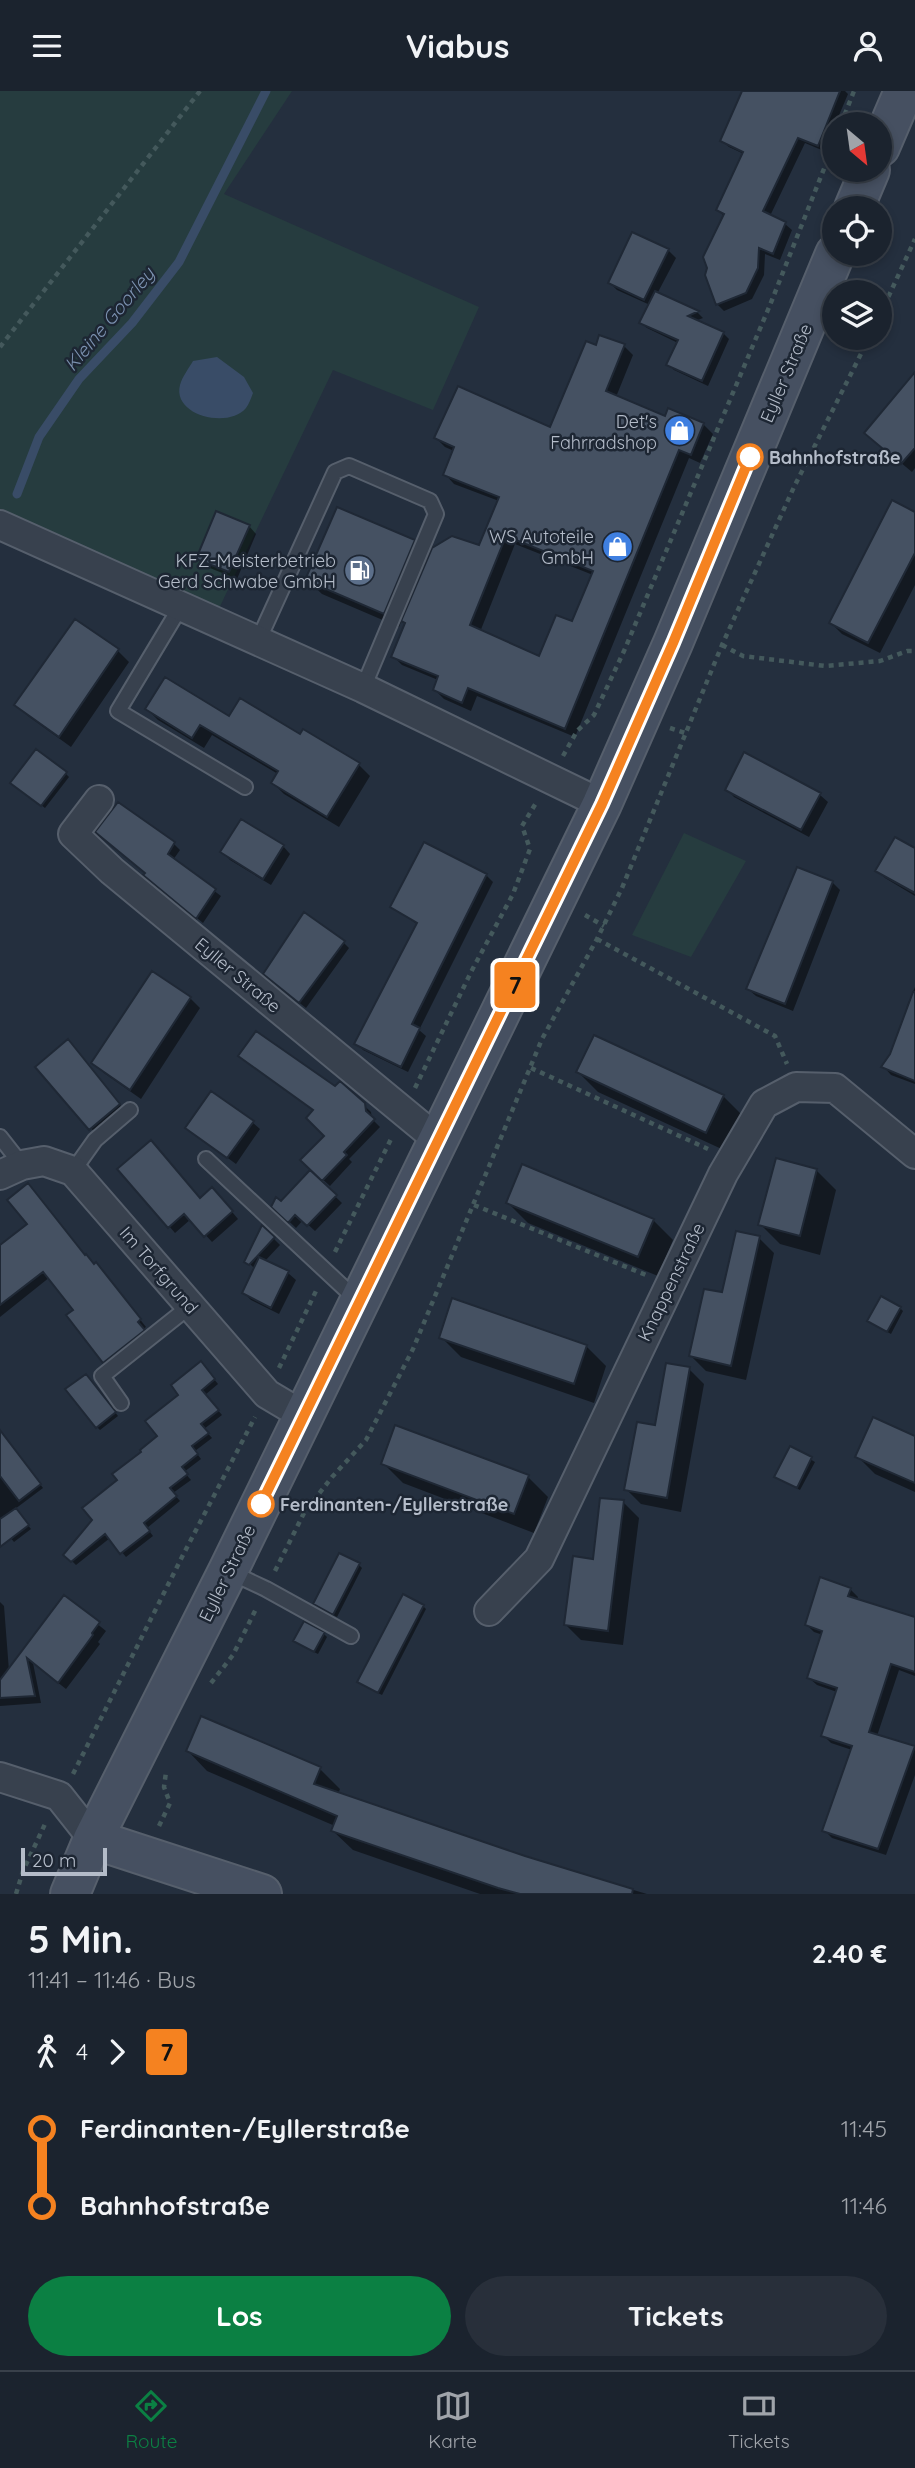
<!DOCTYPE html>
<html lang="de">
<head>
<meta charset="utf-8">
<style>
	:root { --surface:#1b232e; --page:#282f3a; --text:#f1f3f6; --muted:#a0a4aa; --line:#39404a; --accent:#0b8043 }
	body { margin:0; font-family:Quicksand,sans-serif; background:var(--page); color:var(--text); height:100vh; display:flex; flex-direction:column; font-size:26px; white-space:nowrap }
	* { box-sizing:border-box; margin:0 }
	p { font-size:23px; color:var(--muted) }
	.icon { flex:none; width:38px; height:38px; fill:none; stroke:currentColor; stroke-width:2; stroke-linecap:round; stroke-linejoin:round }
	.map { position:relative; height:1803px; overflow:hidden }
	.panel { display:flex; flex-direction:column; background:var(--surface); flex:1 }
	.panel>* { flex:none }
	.badge { padding:0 14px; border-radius:5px; font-size:24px; line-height:46px }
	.needle { width:46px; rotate:151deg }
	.controls { position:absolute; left:822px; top:21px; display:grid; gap:14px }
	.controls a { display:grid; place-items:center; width:70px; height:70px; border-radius:50%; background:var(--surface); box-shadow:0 4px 10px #0003,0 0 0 2px var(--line); font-size:35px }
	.scale { position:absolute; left:21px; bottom:18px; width:86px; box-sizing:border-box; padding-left:7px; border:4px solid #b4bcc9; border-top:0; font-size:19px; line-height:24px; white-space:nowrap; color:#b4bcc9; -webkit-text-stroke:5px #1d2633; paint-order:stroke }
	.map>.badge { position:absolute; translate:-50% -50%; box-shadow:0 0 0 4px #fff }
	.legs { display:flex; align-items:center; gap:10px; height:77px; padding:0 28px; font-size:23px }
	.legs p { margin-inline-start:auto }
	.summary { display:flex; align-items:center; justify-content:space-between; height:119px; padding:0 28px }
	h1 { font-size:38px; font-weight:700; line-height:52px }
	.cta { display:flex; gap:14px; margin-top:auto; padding:14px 28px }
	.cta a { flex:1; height:80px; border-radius:42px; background:var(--accent); color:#fff; font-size:28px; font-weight:700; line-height:80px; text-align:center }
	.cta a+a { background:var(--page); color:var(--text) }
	ul { padding:0 28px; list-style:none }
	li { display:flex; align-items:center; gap:24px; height:77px; font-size:26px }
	li i { display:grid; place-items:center; width:10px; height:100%; margin:0 9px; background:currentColor }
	li i::after { content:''; width:18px; height:18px; margin:-9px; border:5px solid; border-radius:50%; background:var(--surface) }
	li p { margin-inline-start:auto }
	li:first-child i { background:linear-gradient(#0000 50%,currentColor 0) }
	li:last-child i { background:linear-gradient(currentColor 50%,#0000 0) }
	header { display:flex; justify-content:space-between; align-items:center; height:91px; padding:0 28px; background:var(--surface); font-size:32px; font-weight:700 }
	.tab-bar { display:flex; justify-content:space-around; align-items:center; height:98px; border-top:2px solid var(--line); background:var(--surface); font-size:19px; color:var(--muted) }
	.tab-bar a { display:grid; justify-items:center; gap:4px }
	.tab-bar .selected { color:var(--accent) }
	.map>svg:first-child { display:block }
	.green { fill:#263c3f }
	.water { fill:#394c67 }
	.shadow { fill:#0007; fill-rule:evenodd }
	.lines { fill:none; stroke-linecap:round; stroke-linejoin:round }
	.stream { stroke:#394c67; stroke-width:9 }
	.building { fill:#455162; stroke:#1f2835; stroke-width:2; fill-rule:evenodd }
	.lane-casing { stroke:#565f6c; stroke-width:18 }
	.street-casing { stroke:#565f6c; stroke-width:32 }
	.secondary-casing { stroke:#565f6c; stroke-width:42 }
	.path { stroke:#44595c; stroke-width:4.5; stroke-dasharray:5 5; stroke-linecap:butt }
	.lane { stroke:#38414e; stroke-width:14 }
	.street { stroke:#38414e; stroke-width:28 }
	.secondary { stroke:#465061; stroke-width:38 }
	.line-1-casing { stroke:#fff; stroke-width:16 }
	.line-1 { stroke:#f58220; stroke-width:10 }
	.stop-1-dot { fill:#fff; stroke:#f58220; stroke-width:3.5 }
	.labels { text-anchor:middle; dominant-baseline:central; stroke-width:5; stroke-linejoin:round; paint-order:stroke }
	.street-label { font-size:18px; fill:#b4bcc9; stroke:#1d2633 }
	.poi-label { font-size:18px; fill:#b4bcc9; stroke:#1d2633; text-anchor:end }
	.stop-label { font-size:18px; font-weight:bold; fill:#b4bcc9; stroke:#1d2633; text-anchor:start }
	.water-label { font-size:19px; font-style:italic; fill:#7c92b1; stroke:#1d2633 }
</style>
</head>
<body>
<header><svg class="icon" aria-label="menu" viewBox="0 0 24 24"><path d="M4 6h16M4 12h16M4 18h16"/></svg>Viabus<svg class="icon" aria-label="person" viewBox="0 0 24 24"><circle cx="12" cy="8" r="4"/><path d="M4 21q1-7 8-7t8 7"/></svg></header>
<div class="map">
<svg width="915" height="1803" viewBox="0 0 915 1803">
	<rect width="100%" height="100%" fill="#242f3e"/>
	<path class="green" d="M0,0H292L224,103L479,216L433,319L333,279L213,530L0,434Z
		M684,742L746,770L691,866L632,844Z"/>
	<path class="water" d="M217,266L244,286L253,302C251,307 249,313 246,317C229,338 172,325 180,294C182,286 189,277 193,270Z"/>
	<path class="shadow" d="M744,0H845L848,3L824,60L805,52L770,125L785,133L792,139L780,169L765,163L764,184L752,208L724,220L717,213L724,125L718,119L744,63L729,56L722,50Z
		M668,159L676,167L657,203L698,222L703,227L695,230L723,242L729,248L708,295L674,279L668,273L678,252L647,237L641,232L650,214L617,199L610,192Z
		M624,255L633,264L616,306L666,327L703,333L713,343L700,372L689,367L575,646L477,605L471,620L444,608L435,599L438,589L402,574L393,565L407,533L402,528L399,536L322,503L307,489L414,451L430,467L480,456L499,410L454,393L445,383L454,360L445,356L436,347L551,339L598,256ZM515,453L593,484L573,532L540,567L480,541Z
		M915,284V377L912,381L876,351Z
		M915,423V494L880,562L842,543L831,532Z
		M249,435L256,443L237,488L205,475L198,467Z
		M75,530L118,560L129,571L71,656L28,625L16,614Z
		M147,618L301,646L304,640L359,674L370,685L339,736L284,703L273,692L278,683L212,644L204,657L158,629Z
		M745,664L820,704L828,711L809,746L734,706L727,698Z
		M65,682L69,686L45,717L16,695Z
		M174,753L180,759L173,769L221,805L203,832L152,790Z
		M283,755L290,763L271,794L230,769L223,761Z
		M915,759V805L885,787L878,780Z
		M486,784L493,791L419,939L426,945L408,981L363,959L357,952L418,834L392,815Z
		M832,791L840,799L793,920L756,905L748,898Z
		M343,851L349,857L306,917L271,889Z
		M915,896V993L891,984L884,976L906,934L907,915Z
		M190,907L200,917L141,1008L104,982L94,972Z
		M74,957L125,1020L97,1044L37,976Z
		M578,981L723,1005L743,1025L726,1060L598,1001Z
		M340,992L371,1021L372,1028L380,1036L349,1068L352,1071L330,1095L319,1085L317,1088L342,1112L315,1140L303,1129L296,1137L273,1115L281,1113L312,1079L327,1045L336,997Z
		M252,1031L260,1038L236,1073L187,1037Z
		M816,1079L836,1099L820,1164L780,1153L760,1133Z
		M218,1104L238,1128L212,1151L191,1128L175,1142L169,1135L200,1109Z
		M508,1112L653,1129L673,1149L658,1185L528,1132Z
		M263,1137L280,1154L265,1170L288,1182L296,1189L279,1223L251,1209L244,1202L255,1178L247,1170Z
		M759,1147L774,1162L746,1289L706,1280L691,1265L723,1204Z
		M0,1156L85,1165L102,1180L146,1236L143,1238L149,1246L111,1277L105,1270L75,1219L50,1186L0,1226Z
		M900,1217L903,1220L891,1243L873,1233Z
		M441,1246L586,1255L606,1275L594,1312L461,1266Z
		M205,1277L218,1293L205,1304L222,1324L204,1338L212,1347L195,1360L201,1368L184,1381L191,1389L173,1402L180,1410L147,1437L153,1445L126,1466L110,1447L76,1474L65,1463L94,1429L119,1389L159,1345L181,1304Z
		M689,1278L704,1293L681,1421L641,1413L626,1398L657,1336Z
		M89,1288L118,1325L100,1339L97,1336Z
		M915,1347V1401L875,1383L857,1365Z
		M0,1349H7L43,1397L15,1418L31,1438L14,1451L0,1434Z
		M791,1357L815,1371L800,1399L776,1386Z
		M383,1372L528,1386L548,1406L534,1442L403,1392Z
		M623,1411L639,1427L623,1554L581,1549L566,1534Z
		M359,1474L362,1477L337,1526L318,1516Z
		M850,1498L858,1506L856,1510L915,1528V1585L899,1579L877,1645L915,1658V1684L886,1764L832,1747L824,1739L852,1659L831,1652L823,1644L837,1601L817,1594L809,1587L823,1544L814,1541L807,1534Z
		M64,1506L106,1540L98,1551L100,1553L66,1598L33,1572L41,1612L0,1615V1511L4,1515L9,1580Z
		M423,1515L426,1518L382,1604L362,1594L359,1591Z
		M324,1543L327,1546L318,1563L298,1553Z
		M202,1627L320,1678L340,1698L338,1703L525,1767L647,1803H480L353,1759L333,1740L335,1735L207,1680L188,1660Z"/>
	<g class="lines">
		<path class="stream" d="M17,403L39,346L79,288L132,232L179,171L266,0"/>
	</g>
	<path class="building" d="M742,0H840L818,55L798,47L763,120L786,131L773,163L759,157L758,177L746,202L716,214L705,184L707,177L703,166L724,123L716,119L743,61L720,50Z
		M632,141L669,158L644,209L608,192Z
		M655,200L699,220L688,225L724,241L702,290L666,274L678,249L639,232Z
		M599,244L625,253L606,300L665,325L668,317L704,332L691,364L679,359L565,638L468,597L462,612L433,599L438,585L391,566L405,532L401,530L432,457L452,445L479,454L499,406L443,384L454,356L434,347L458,295L550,336L586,250L596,254ZM506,445L593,480L572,530L556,524L539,565L470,534Z
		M915,281V357L901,373L864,342Z
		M892,409L915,421V462L868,552L829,532Z
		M337,416L415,449L384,523L305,489Z
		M216,420L250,434L229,481L196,468Z
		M75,528L119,558L59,646L14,614Z
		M165,586L229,625L240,607L300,643L303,638L360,672L327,726L271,692L278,680L200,634L192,647L145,618Z
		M36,658L67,681L41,715L10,692Z
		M744,661L821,702L801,739L725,699Z
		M118,711L175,751L168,763L216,798L196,828L143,784L145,782L95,741Z
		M241,728L284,754L263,788L220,761Z
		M895,746L915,757V802L875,780Z
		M424,751L487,783L412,933L420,937L401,976L354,953L417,832L390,816Z
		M797,776L833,790L785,913L746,898Z
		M304,821L345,850L299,912L263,883Z
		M152,880L191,906L130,999L91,972Z
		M913,901H915V990L881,976L890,963Z
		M256,940L335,995L340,990L365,1012L366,1020L375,1028L344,1061L347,1064L322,1090L300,1069L324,1045L306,1027L313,1019L238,965Z
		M594,944L724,1004L706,1042L576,981Z
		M68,948L120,1013L89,1039L35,976Z
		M211,1000L254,1030L227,1067L185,1037Z
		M151,1049L200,1107L212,1096L233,1120L204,1146L184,1123L168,1137L117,1078Z
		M776,1067L817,1078L800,1145L758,1134Z
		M522,1073L654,1128L638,1166L506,1112Z
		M310,1079L337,1104L307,1135L295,1124L288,1132L271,1116L276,1106L281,1110Z
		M28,1092L85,1164L86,1163L94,1173L96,1171L141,1228L138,1231L145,1239L103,1272L66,1224L73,1219L43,1181L0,1214V1154L27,1133L7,1109Z
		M262,1134L275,1146L249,1174L244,1171Z
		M736,1140L760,1145L731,1275L689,1265L704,1198L722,1201Z
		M259,1166L289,1180L271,1217L242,1202Z
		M881,1205L901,1216L887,1241L867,1230Z
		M452,1207L587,1254L574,1293L439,1247Z
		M201,1270L215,1288L202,1299L219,1319L201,1333L209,1342L192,1355L198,1363L182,1376L188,1383L170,1397L177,1405L144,1432L150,1440L120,1463L105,1443L71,1471L63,1464L92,1429L82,1417L117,1389L112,1383L141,1361L140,1359L157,1345L145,1330L178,1304L171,1294Z
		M666,1272L690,1276L667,1407L624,1399L637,1331L655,1334Z
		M86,1283L116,1321L96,1337L65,1298Z
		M873,1326L915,1345V1392L855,1366Z
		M395,1334L529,1384L514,1423L381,1373Z
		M0,1339L41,1393L19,1410L0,1385Z
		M790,1355L812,1366L797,1397L774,1386Z
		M600,1407L624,1409L608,1540L564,1534L573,1465L593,1468Z
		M16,1417L29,1434L0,1456V1428Z
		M339,1462L360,1472L333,1524L313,1513Z
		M820,1486L851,1497L848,1505L915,1526V1581L891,1573L869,1641L915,1655L878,1758L822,1740L852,1655L821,1645L837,1597L807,1587L822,1540L805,1534Z
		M403,1503L424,1514L378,1602L357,1591Z
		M64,1504L100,1531L92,1542L93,1544L58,1592L27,1567L35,1605L0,1607V1589Z
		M304,1530L325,1541L314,1561L293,1550Z
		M201,1625L321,1676L314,1693L525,1765L633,1798L632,1803H520L498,1797L331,1740L337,1725L186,1660Z"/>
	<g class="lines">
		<defs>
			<path id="lane" d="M181,515L118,620L245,696
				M258,550L335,381L349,375L430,410L436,423L363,597
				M0,1046L22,1074
				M206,1068L358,1210
				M73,1080L95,1049L130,1019
				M121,1312L102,1285L190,1215
				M230,1481L266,1498L351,1545"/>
			<path id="street" d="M0,434L363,597L602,713
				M99,709L73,743L112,780L438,1049
				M0,1084L22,1074L44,1070L73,1080L267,1303L304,1325
				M489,1520L539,1468L723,1083L764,1013L796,996L835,997L915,1063
				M0,1686L59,1705L93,1748"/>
			<path id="secondary" d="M880,56L904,0
				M854,117L870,79
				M93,1748L262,1803
				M70,1803L93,1748L228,1480L602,713L673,552L835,163"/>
		</defs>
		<use href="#lane" class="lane-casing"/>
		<use href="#street" class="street-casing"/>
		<use href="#secondary" class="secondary-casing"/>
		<path class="path" d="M841,33L854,0
			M880,224L915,148
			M0,256L200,0
			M722,554L743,565L825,575L880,570L907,560H915
			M670,637L685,642
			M563,665L577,640L594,624L624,560L770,214L835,50
			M585,824L604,835
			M597,848L775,945L787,973
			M531,977L708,1058
			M415,997L471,881L513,803L530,758L522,735L536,712
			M474,1114L646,1184
			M335,1161L392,1046
			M279,1277L316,1200
			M275,1480L304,1422L332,1386L366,1349L413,1258L542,948L597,848L622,797L722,554L794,396L869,247
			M211,1592L233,1564L257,1516
			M73,1683L183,1464L255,1326
			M159,1735L170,1712L164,1696L166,1681
			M16,1803L23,1780L45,1733"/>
		<use href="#lane" class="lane"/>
		<use href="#street" class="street"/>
		<use href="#secondary" class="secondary"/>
	</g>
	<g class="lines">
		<defs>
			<path id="line-1" d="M261,1413L602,713L673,552L750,366"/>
		</defs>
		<use href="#line-1" class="line-1-casing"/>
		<use href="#line-1" class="line-1"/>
	</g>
	<defs>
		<symbol id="shop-disc" viewBox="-11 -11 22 22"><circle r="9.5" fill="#3f7fe0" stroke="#1d2633"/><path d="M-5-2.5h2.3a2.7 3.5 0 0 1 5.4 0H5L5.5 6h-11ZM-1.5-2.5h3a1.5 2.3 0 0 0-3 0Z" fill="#fff"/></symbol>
		<symbol id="fuel-disc" viewBox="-11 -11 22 22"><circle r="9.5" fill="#5c6f8a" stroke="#1d2633"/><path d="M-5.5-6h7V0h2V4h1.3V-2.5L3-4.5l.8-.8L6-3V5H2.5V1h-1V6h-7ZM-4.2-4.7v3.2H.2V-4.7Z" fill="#fff"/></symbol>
	</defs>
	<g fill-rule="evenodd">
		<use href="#shop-disc" x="662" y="322" width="35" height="35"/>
		<use href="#shop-disc" x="600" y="438" width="35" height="35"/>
		<use href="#fuel-disc" x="342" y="462" width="35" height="35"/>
	</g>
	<g class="stop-1-dot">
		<circle cx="750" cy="366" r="12"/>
		<circle cx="261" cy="1413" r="12"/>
	</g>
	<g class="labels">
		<g class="street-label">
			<text transform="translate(786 282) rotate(-67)">Eyller Straße</text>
			<text transform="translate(238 884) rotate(40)">Eyller Straße</text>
			<text transform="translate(159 1179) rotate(49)">Im Torfgrund</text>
			<text transform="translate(671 1191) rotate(-64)">Knappenstraße</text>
			<text transform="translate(227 1482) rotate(-64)">Eyller Straße</text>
		</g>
		<g class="poi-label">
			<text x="657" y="330">Det's<tspan x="657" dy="21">Fahrradshop</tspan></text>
			<text x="594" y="445">WS Autoteile<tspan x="594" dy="21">GmbH</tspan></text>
			<text x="336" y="469">KFZ-Meisterbetrieb<tspan x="336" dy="21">Gerd Schwabe GmbH</tspan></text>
		</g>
		<g class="stop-label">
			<text x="769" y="366">Bahnhofstraße</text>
			<text x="280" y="1413">Ferdinanten-/Eyllerstraße</text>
		</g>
		<g class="water-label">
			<text transform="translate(109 228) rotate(-50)">Kleine Goorley</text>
		</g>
	</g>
</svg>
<div class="controls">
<a><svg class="needle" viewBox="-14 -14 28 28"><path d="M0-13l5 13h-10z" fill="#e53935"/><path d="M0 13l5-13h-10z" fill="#a0a4aa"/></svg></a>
<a><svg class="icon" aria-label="locate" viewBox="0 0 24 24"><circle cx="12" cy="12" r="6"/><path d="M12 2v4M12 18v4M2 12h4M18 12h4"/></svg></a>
<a><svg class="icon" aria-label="layers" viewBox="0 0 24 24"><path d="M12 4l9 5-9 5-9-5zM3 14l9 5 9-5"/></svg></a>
</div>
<div class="scale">20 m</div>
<b class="badge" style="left:515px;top:894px;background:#f58220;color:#111">7</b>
</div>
<section class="panel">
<div class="summary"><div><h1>5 Min.</h1><p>11:41 – 11:46 · Bus</p></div><b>2.40 €</b></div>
<div class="legs"><svg class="icon" aria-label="walk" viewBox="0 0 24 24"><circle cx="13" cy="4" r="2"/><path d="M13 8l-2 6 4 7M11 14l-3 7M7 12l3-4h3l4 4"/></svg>4<svg class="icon" aria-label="forward" viewBox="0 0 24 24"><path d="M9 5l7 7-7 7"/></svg><b class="badge" style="background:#f58220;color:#111">7</b></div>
<ul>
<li><i style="color:#f58220"></i><b>Ferdinanten-/Eyllerstraße</b><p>11:45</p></li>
<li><i style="color:#f58220"></i><b>Bahnhofstraße</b><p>11:46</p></li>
</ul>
<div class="cta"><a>Los</a><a>Tickets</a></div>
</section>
<nav class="tab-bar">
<a class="selected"><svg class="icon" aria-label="directions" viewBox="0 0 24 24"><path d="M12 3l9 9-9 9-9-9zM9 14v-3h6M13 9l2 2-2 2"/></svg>Route</a>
<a><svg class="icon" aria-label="map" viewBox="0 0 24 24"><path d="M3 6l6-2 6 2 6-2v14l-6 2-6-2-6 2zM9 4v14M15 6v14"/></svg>Karte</a>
<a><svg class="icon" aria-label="tickets" viewBox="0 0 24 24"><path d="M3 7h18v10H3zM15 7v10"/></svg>Tickets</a>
</nav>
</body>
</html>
